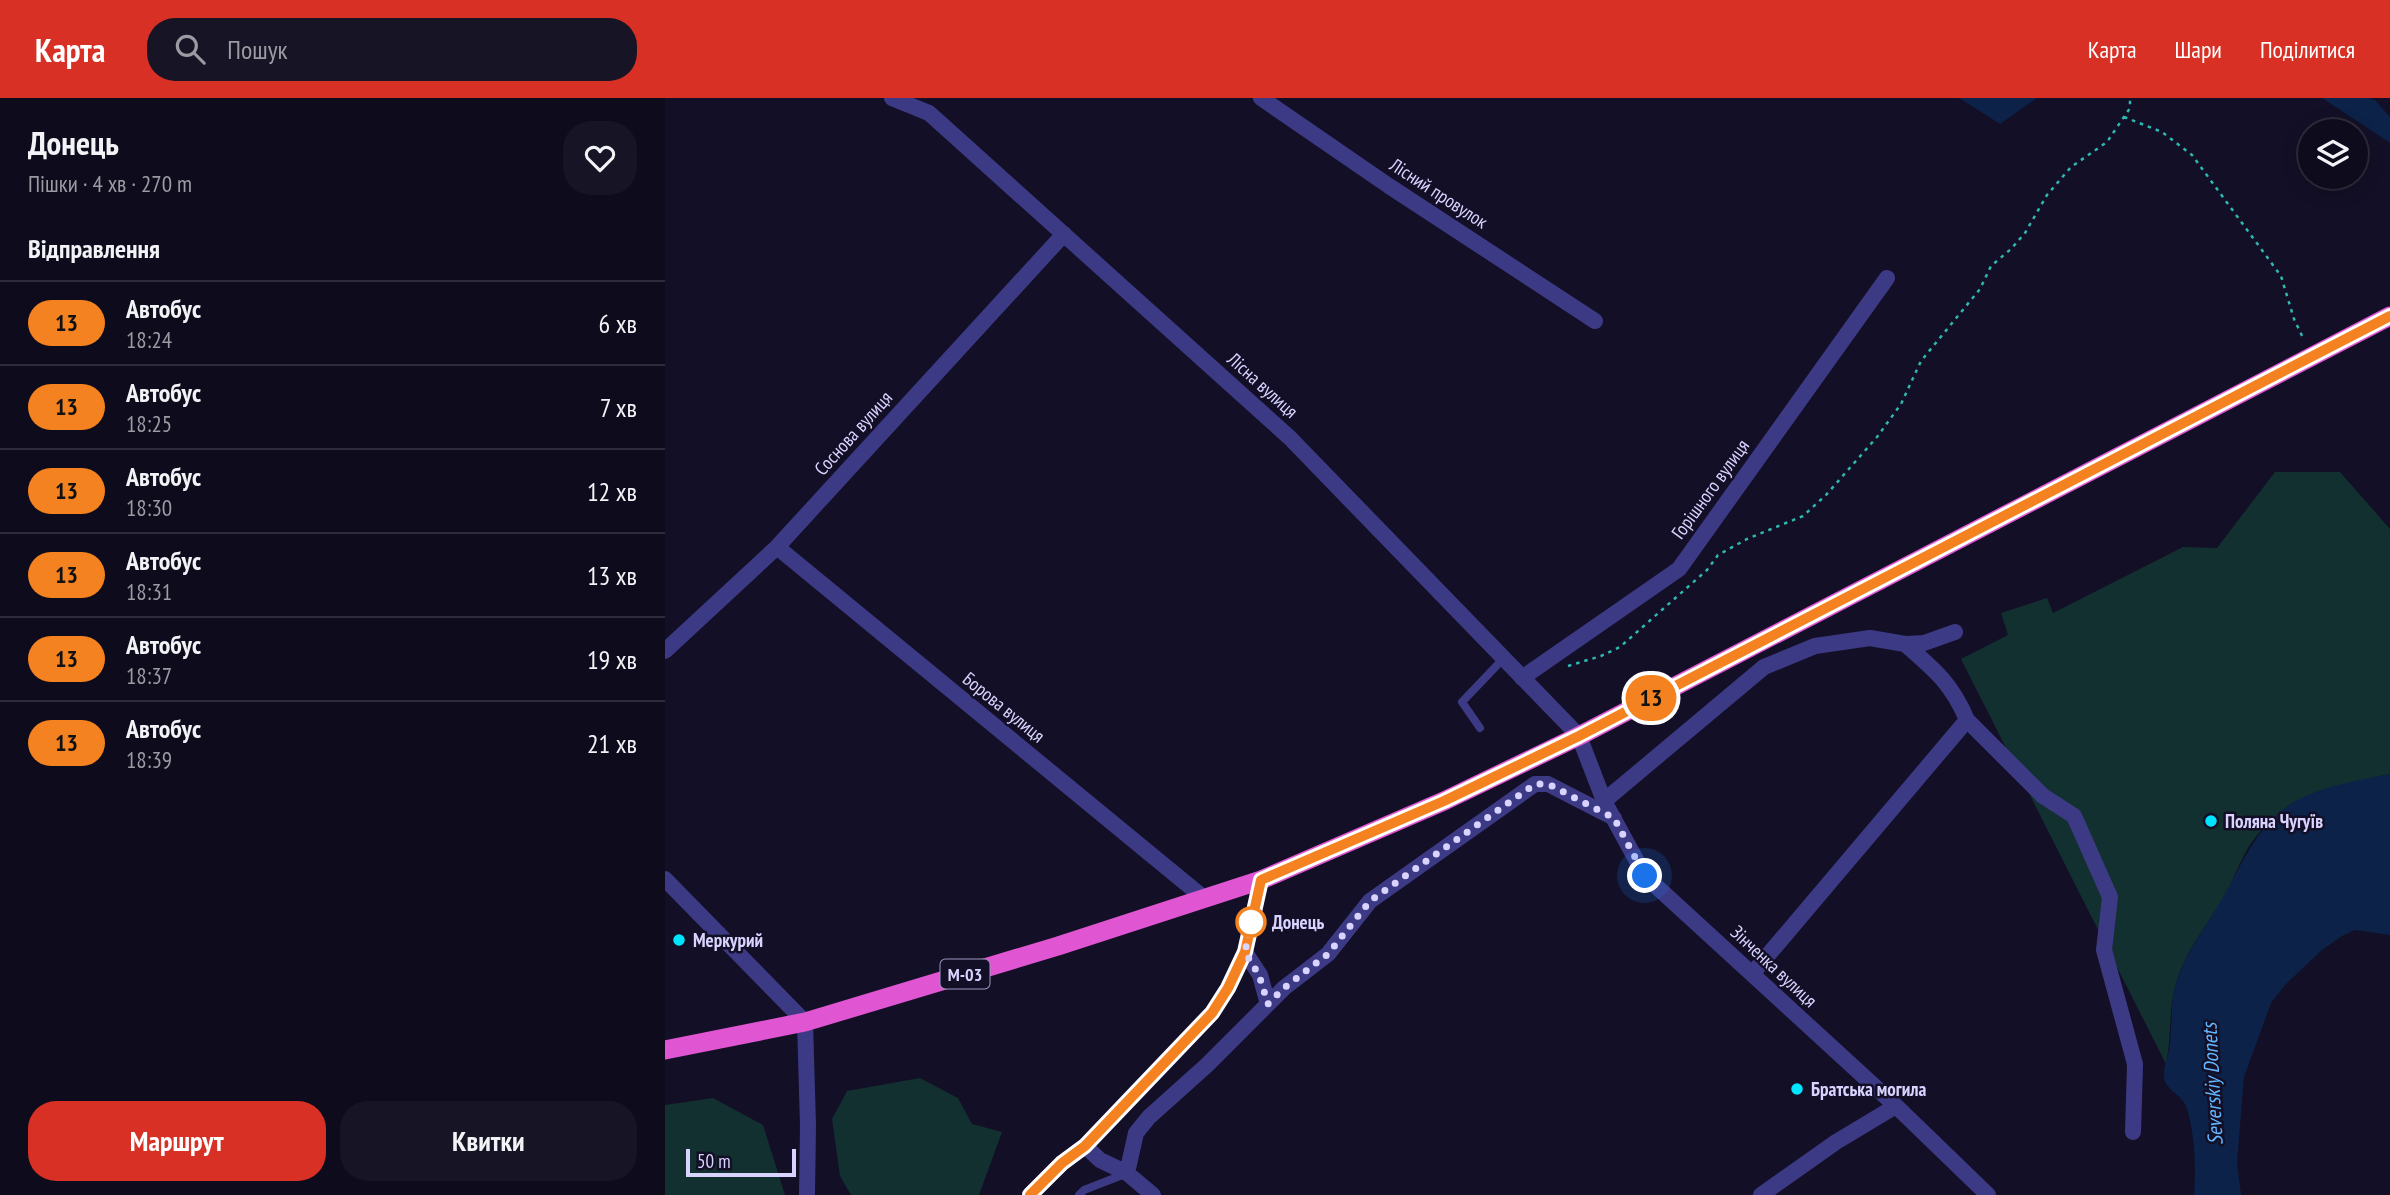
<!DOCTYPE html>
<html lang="uk">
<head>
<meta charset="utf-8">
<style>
	:root { --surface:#0e0b1c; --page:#171425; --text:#f1f3f6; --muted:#9b9ba3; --line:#2e2b3b; --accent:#d93025 }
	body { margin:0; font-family:"PT Sans Narrow",sans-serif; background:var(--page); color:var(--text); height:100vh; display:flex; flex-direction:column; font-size:26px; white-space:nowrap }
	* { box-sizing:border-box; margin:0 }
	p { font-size:23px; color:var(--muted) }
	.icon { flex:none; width:38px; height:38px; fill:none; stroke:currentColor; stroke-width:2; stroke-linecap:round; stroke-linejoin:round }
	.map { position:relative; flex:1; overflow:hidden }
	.side { display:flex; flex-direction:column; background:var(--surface); width:665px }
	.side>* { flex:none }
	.badge { padding:0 14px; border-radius:23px; font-size:24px; line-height:46px }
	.controls { position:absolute; left:1633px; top:21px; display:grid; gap:14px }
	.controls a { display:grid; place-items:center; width:70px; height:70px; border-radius:50%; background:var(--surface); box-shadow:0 4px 18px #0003,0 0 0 2px var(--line); font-size:35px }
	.scale { position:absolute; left:21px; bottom:18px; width:110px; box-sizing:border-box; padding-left:7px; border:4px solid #d9d4ff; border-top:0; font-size:19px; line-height:24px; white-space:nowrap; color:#d9d4ff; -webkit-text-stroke:5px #130f26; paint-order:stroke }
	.you { position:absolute; width:35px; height:35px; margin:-18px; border:5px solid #fff; border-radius:50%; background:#1a73e8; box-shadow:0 0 0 10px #1a73e833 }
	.map>.badge { position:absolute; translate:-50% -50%; box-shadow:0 0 0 4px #fff }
	h2 { padding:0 28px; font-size:26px; line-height:63px }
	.round { display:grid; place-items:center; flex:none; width:74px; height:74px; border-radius:28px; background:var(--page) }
	.summary { display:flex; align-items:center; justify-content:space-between; height:119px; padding:0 28px }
	h1 { font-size:33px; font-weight:700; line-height:52px }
	.cta { display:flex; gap:14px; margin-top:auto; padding:14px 28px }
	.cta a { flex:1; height:80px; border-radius:28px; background:var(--accent); color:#fff; font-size:28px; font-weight:700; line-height:80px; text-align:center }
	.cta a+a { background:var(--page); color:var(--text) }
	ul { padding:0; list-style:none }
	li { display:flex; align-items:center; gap:21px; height:84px; padding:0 28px; border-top:2px solid var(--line) }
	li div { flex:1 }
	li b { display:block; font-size:26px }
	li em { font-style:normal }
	li .badge { min-width:77px; font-weight:700; text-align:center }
	header { display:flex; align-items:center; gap:42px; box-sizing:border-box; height:98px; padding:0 35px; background:var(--accent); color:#fff }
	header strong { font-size:33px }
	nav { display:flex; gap:38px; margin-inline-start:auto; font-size:24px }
	.search { width:490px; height:63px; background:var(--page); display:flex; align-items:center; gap:18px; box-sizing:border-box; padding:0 24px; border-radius:28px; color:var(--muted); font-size:26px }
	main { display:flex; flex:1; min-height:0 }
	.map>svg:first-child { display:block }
	.green { fill:#12302f }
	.water { fill:#0c2248 }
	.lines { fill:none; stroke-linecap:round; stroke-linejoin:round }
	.path { stroke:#2fb8b0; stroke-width:2.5; stroke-dasharray:3.5 5; stroke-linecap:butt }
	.service { stroke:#3d3a85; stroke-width:8 }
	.minor { stroke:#3d3a85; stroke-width:16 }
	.trunk { stroke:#e055d1; stroke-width:19 }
	.line-casing { stroke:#fff; stroke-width:16 }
	.line { stroke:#f58220; stroke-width:10 }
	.walk { stroke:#d9d4ff; stroke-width:7; stroke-dasharray:0 12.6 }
	.poi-dot { fill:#00e5ff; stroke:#130f26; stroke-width:2.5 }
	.stop-dot { fill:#fff; stroke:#f58220; stroke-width:3.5 }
	.labels { text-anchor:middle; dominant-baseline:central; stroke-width:5; stroke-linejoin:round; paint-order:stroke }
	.shield { fill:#130f26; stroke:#9e99be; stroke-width:2 }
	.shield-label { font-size:18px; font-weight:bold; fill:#d9d4ff }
	.street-label { font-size:19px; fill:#d9d4ff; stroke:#130f26 }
	.poi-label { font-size:19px; font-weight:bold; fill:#d9d4ff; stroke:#130f26; text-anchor:start }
	.stop-label { font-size:19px; font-weight:bold; fill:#d9d4ff; stroke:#130f26; text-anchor:start }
	.water-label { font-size:21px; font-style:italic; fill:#62b6ff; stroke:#130f26 }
</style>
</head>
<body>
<header>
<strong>Карта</strong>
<div class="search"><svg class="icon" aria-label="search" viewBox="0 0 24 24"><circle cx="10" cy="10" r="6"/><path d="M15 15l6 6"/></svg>Пошук</div>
<nav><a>Карта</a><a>Шари</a><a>Поділитися</a></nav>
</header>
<main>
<section class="side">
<div class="summary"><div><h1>Донець</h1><p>Пішки · 4 хв · 270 m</p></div><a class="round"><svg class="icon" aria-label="heart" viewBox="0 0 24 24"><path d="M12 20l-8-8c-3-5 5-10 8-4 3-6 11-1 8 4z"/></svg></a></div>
<h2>Відправлення</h2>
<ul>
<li><span class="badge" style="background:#f58220;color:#111">13</span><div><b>Автобус</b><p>18:24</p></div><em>6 хв</em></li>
<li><span class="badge" style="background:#f58220;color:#111">13</span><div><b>Автобус</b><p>18:25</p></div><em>7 хв</em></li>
<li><span class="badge" style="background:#f58220;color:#111">13</span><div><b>Автобус</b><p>18:30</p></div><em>12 хв</em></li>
<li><span class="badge" style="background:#f58220;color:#111">13</span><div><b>Автобус</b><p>18:31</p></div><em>13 хв</em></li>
<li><span class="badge" style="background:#f58220;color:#111">13</span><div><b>Автобус</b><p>18:37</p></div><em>19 хв</em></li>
<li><span class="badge" style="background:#f58220;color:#111">13</span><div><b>Автобус</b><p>18:39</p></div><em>21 хв</em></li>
</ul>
<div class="cta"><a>Маршрут</a><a>Квитки</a></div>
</section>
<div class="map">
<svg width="1725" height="1097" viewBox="0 0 1725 1097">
	<rect width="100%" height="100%" fill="#130f26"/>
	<path class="green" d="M1610,374H1675L1725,431V676C1669,689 1616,697 1583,750C1573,767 1567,786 1557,803C1541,828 1521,853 1512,882C1503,909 1507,938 1501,966L1296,561L1343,537L1336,515L1382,500L1388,515L1518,449L1552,450Z
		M255,980L293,1000L307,1026L337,1034L314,1097H186L175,1078L167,1021L182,993Z
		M48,1000L98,1027L120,1097H0V1007Z"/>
	<path class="water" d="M1294,0H1372L1335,26Z
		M1657,0H1704L1711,3L1725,19V45Z
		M1725,676V837L1690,832L1677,838L1657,852L1621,886L1606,905L1579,979L1572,1065L1576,1097H1529C1531,1069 1530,1035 1521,1008C1516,996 1500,992 1499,979C1498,970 1502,961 1504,953C1508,928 1504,903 1513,879C1523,851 1542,827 1557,801C1577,767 1590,730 1624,707C1654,688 1691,683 1725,676Z"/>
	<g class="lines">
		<path class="path" d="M1459,19L1497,34L1527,57L1616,178L1629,221L1639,242
			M903,568L936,558L955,549L1042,472L1053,457L1082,441L1138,418L1161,397L1212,339L1236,306L1256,263L1315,191L1326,168L1346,151L1360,135L1382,97L1406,69L1442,44L1465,10V0"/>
		<path class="service" d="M815,630L797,604L838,561
			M414,1097L419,1092L460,1076"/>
		<path class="minor" d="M227,0L264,15L625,340L914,638L939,703L980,778L1231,1008L1323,1097
			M596,0L724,88L930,223
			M112,449L540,801
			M1240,546C1269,571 1287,586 1302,622
			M0,553L112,449L399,136
			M857,580L1014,471L1222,180
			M939,703L1099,569L1150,548L1205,540L1240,546L1259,545L1290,534
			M0,781L140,924L143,1027L142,1097
			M580,854L595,877L603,906
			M1087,876L1302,622L1378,698L1409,718L1445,799L1439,852L1470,966L1468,1034
			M420,1048L435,1062L462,1075L488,1097
			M462,1075L471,1035L484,1019L542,967L619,890L663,856L705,803L870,686H883L949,720
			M365,1097L397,1065L420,1048L547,915L563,890L580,854L596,782
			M1096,1097L1171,1044L1231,1008"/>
		<path class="trunk" d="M0,952L140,924L393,848L596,782L779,703L914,638L1725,218"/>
	</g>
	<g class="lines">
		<defs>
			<path id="line" d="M365,1097L397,1065L420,1048L547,915L563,890L580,854L596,782L779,703L914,638L1725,218"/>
		</defs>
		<use href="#line" class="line-casing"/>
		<use href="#line" class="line"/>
		<path class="walk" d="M586,824L580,854L594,877L603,906L619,890L663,856L705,803L870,686H883L949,720L980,778"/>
	</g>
	<g class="poi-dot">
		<circle cx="1546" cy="723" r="7"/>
		<circle cx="14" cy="842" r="7"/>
		<circle cx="1132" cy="991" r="7"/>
	</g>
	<circle class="stop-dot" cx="586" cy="824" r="14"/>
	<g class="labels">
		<rect class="shield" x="275.5" y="861.5" width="49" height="29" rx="5"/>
		<g class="shield-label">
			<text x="300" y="876">М-03</text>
		</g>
		<g class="street-label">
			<text transform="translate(774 95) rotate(33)">Лісний провулок</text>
			<text transform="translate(598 287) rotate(42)">Лісна вулиця</text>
			<text transform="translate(188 335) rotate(-48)">Соснова вулиця</text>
			<text transform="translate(1045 391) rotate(-54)">Горішного вулиця</text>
			<text transform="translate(339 609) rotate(39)">Борова вулиця</text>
			<text transform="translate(1109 868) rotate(43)">Зінченка вулиця</text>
		</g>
		<g class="poi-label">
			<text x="1560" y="723">Поляна Чугуїв</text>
			<text x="28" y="842">Меркурий</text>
			<text x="1146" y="991">Братська могила</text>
		</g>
		<g class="stop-label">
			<text x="607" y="824">Донець</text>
		</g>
		<g class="water-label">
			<text transform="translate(1547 986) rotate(-93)">Severskiy Donets</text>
		</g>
	</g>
</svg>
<div class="controls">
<a><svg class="icon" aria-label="layers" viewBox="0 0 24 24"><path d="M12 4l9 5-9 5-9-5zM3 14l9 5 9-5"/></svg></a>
</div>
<div class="scale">50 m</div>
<div class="you" style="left:980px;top:778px"></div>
<b class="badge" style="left:986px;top:600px;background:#f58220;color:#111">13</b>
</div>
</main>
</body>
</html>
